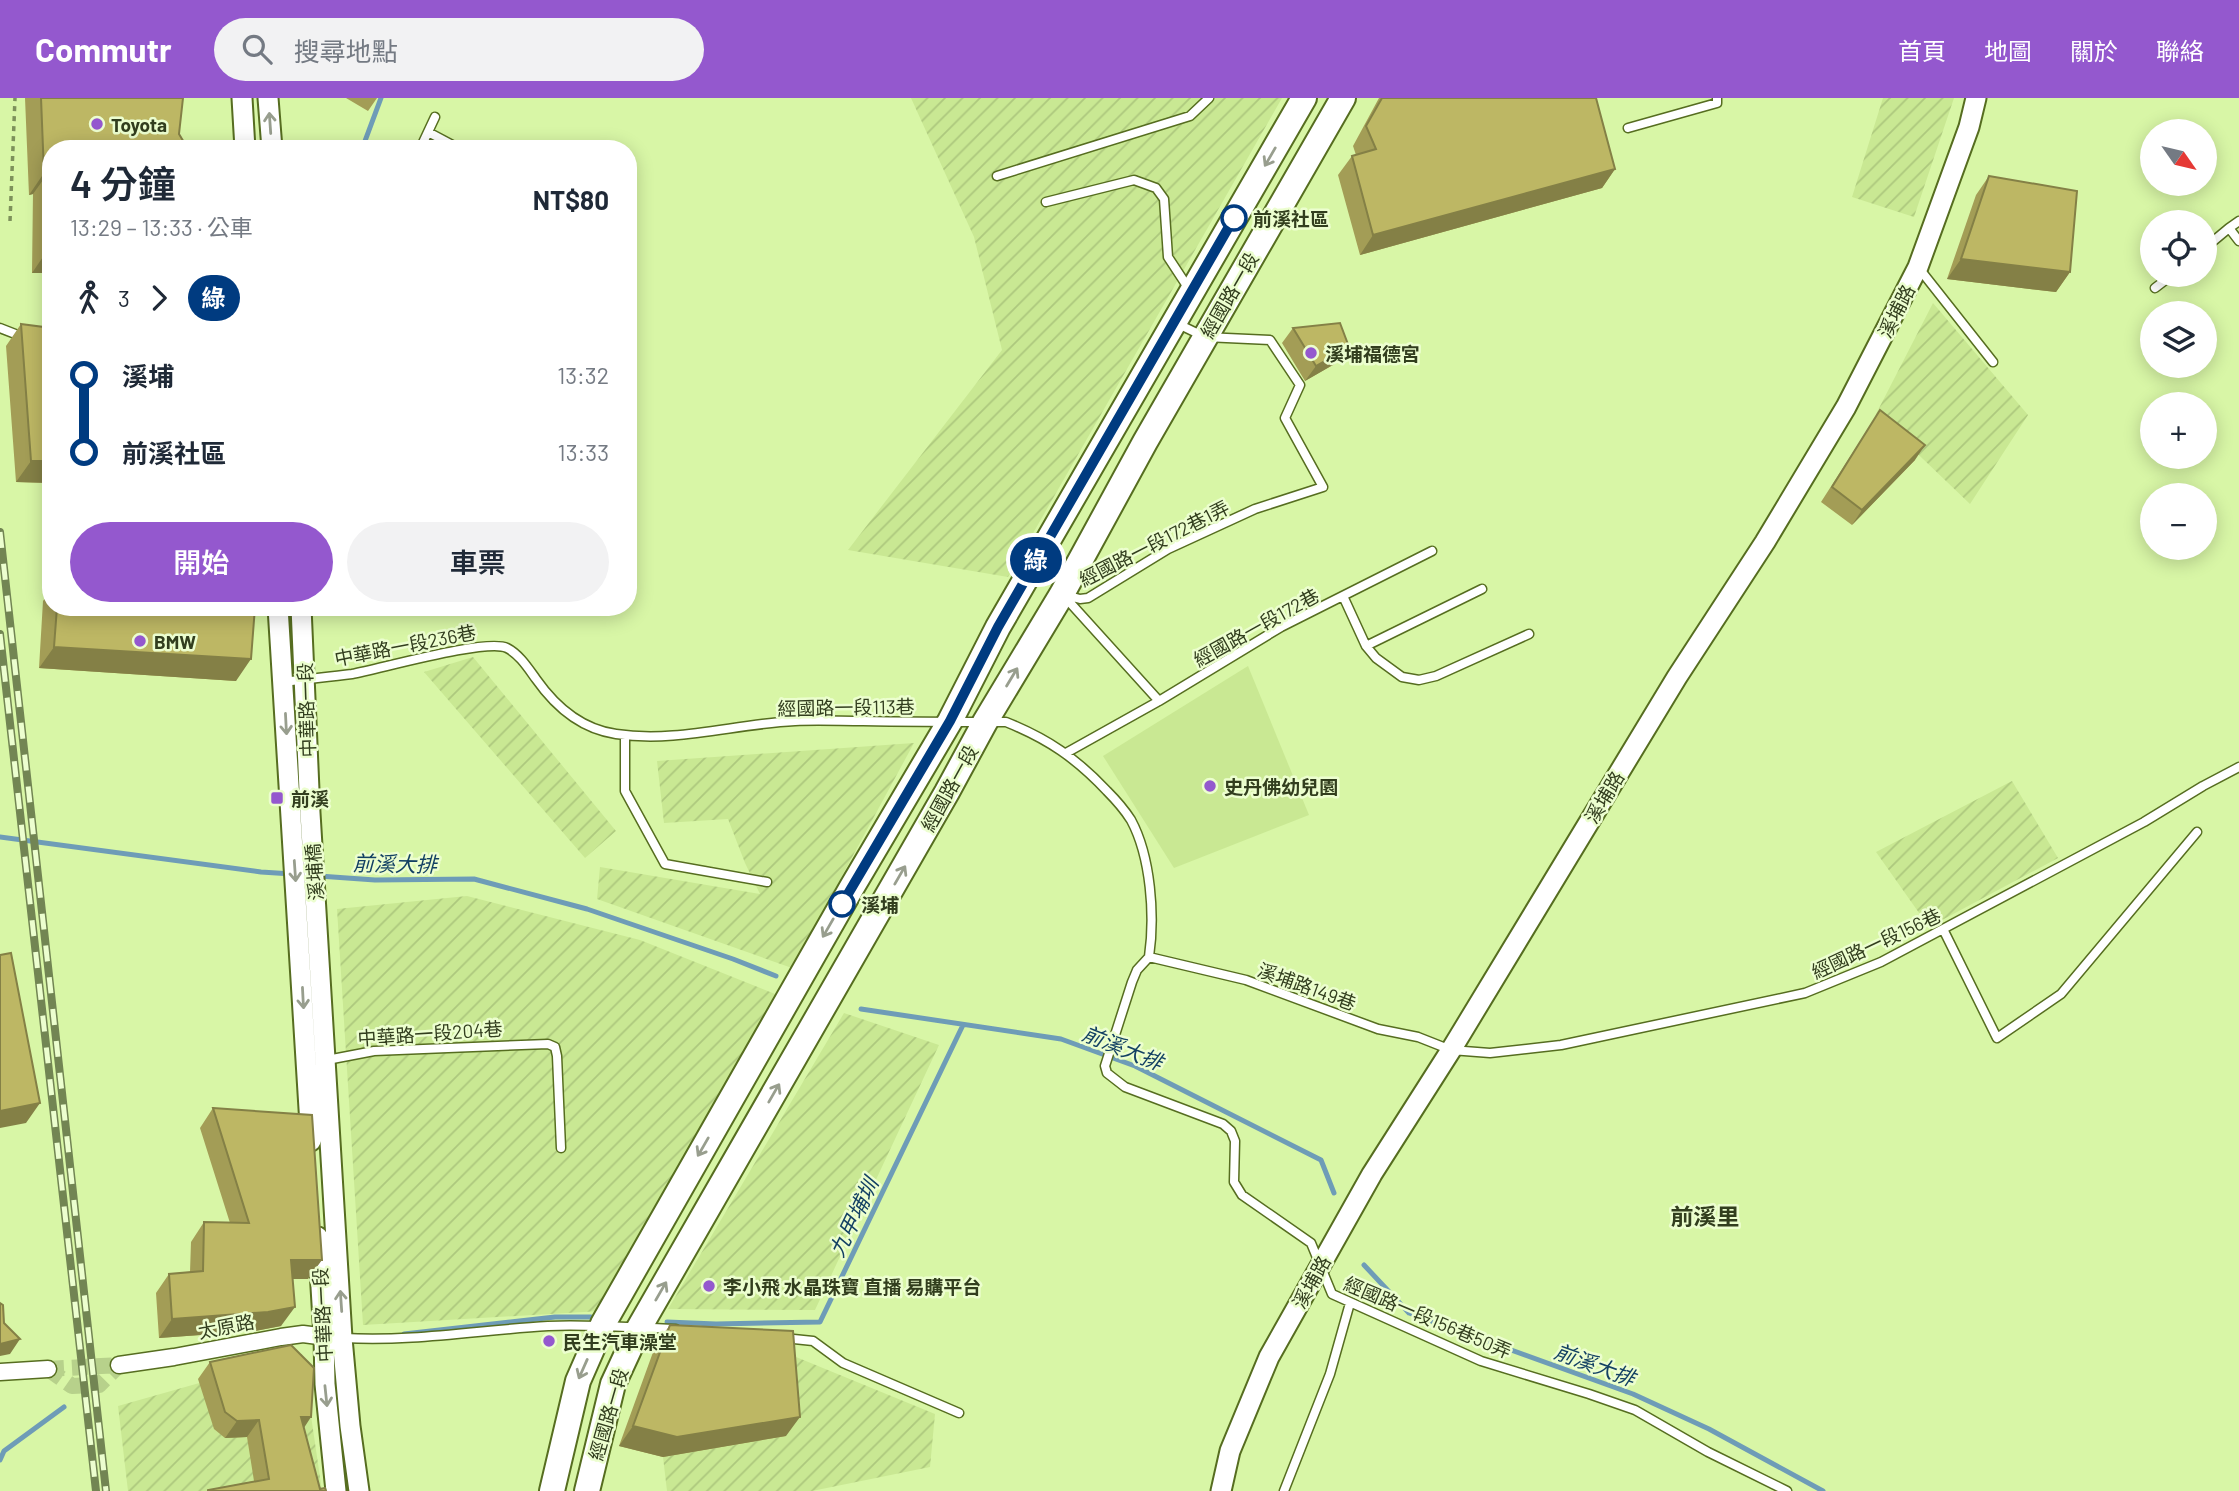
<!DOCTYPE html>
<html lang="zh-TW">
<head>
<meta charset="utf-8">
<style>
	:root { --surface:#fff; --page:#f2f2f3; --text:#1f2937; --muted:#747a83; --accent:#9458ce }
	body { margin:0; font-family:Barlow,"Noto Sans TC",sans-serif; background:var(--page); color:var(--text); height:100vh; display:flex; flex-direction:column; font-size:26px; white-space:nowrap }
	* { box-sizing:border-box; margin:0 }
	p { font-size:23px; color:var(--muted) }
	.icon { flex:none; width:38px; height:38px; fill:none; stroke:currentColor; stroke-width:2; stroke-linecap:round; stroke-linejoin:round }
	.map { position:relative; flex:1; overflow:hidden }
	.panel { position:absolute; left:42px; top:42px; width:595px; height:476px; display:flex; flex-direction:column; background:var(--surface); border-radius:28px; box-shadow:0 4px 18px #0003 }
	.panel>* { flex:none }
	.badge { padding:0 14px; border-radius:23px; font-size:24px; line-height:46px }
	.needle { width:46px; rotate:124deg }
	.fabs { position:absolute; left:2140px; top:21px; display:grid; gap:14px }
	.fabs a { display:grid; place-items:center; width:77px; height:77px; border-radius:50%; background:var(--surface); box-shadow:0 4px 18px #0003; font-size:35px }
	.map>.badge { position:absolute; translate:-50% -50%; box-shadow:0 0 0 4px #fff }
	.legs { display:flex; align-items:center; gap:10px; height:77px; padding:0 28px; font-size:23px }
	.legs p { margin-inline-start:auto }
	.headline { display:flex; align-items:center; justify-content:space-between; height:119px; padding:0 28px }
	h1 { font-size:38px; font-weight:600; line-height:52px }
	.cta { display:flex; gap:14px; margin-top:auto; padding:14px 28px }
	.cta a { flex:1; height:80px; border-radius:42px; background:var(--accent); color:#fff; font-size:28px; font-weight:600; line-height:80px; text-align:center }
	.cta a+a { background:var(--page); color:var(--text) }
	ul { padding:0 28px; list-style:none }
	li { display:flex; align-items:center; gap:24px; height:77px; font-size:26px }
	li i { display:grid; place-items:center; width:10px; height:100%; margin:0 9px; background:currentColor }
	li i::after { content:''; width:18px; height:18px; margin:-9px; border:5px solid; border-radius:50%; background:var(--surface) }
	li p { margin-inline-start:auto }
	li:first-child i { background:linear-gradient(#0000 50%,currentColor 0) }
	li:last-child i { background:linear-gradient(currentColor 50%,#0000 0) }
	header { display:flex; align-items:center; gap:42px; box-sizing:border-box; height:98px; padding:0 35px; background:var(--accent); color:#fff }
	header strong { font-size:33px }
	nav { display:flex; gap:38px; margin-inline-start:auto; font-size:24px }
	.search { width:490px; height:63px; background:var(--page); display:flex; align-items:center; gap:18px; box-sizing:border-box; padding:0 24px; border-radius:38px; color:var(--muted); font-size:26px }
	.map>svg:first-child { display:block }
	.built { fill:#c9e893 }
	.industrial { fill:url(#industrial-furrows) }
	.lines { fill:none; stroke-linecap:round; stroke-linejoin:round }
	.stream { stroke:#6e9cb7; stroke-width:5 }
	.minor-tunnel { stroke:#b7d18b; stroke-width:16; stroke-dasharray:16 8; stroke-linecap:butt }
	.service-casing { stroke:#566d20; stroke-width:11 }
	.minor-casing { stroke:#566d20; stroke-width:19 }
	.tertiary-casing { stroke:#566d20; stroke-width:23 }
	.primary-casing { stroke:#566d20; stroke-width:28 }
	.path { stroke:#7d915b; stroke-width:3.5; stroke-dasharray:5 5; stroke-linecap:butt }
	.service { stroke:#fff; stroke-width:8 }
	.minor { stroke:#fff; stroke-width:16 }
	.tertiary { stroke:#fff; stroke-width:19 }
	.primary { stroke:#fff; stroke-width:24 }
	.rail-casing { stroke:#728553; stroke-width:8 }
	.rail { stroke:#ecfecf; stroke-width:5; stroke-dasharray:16; stroke-linecap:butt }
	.wall { fill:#a39d56 }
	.shaded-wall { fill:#848046 }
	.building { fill:#bdb764; stroke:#848046; stroke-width:2 }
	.oneway { stroke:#989e8e }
	.line-1-casing { stroke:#fff; stroke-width:16 }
	.line-1 { stroke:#003b80; stroke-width:10 }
	.poi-dot { fill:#9458ce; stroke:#ecfecf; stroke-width:2.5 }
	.stop-1-dot { fill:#fff; stroke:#003b80; stroke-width:3.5 }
	.labels { text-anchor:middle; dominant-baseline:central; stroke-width:5; stroke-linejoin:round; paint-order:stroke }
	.poi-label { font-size:19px; font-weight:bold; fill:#323e1e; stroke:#ecfecf; text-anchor:start }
	.stop-label { font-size:19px; font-weight:bold; fill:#323e1e; stroke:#ecfecf; text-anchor:start }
	.street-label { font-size:19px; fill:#323e1e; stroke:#ecfecf }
	.water-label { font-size:21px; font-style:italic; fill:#134163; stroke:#ecfecf }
	.quarter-label { font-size:23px; font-weight:bold; fill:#323e1e; stroke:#ecfecf }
</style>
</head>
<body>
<header>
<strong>Commutr</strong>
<div class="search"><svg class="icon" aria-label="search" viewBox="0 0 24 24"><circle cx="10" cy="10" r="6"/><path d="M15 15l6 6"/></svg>搜尋地點</div>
<nav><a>首頁</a><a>地圖</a><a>關於</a><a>聯絡</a></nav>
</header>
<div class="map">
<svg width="2239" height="1393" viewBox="0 0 2239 1393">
	<defs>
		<pattern id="industrial-furrows" width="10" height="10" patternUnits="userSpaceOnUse" patternTransform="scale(1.75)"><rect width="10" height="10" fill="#c9e893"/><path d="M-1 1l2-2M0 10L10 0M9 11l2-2" fill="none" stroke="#adc87e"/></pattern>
	</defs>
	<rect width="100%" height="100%" fill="#d8f6a6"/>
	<path class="built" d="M1248,568L1309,717L1174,770L1103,658Z"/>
	<path class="industrial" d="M911,0H1282L1008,479L848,452L1002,252L974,139Z
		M1883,0H1954L1914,119L1852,99Z
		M1933,205L2028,317L1970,406L1876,316Z
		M473,559L616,733L585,760L424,574Z
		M914,645L792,870L597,801L600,769L760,796L745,765L728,721L664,725L657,663Z
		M2012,683L2058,760L1929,829L1876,754Z
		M467,798L640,842L775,896L601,1213L363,1227L337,811Z
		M844,915L939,947L815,1212L668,1211Z
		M779,1252L935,1316L930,1369L812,1393H667L663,1359L786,1338Z
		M302,1256L322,1393H128L118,1308Z"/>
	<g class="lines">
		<path class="stream" d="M362,51L381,0
			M0,739L261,774L292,776
			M319,778L375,782L474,781L587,811L733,861L776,878
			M861,911L1061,941L1135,968L1321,1062L1334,1095
			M1364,1167L1409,1215L1633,1296L1709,1331L1823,1393
			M667,1224L716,1226L820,1224L963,927
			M404,1236L555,1219H591
			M0,1362L4,1353L64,1309"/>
		<path class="minor-tunnel" d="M48,1271L72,1288L99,1287L119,1267
			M48,1271L119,1267"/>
		<defs>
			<path id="service" d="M1628,30L1717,5V0
				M428,34L460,51
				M420,51L435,19
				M997,78L1190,18L1209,0
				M1046,104L1134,82L1156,90L1164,101L1168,159L1189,191
				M2239,123L2229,130L2239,143
				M2205,150L2229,130
				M1918,169L1993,264
				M2155,190L2172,177
				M0,230L23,239
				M1065,497L1080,501L1088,500L1168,451L1255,411L1323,389L1285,320L1300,287L1270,242L1205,239L1176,225
				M1064,498L1159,603
				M1343,498L1366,548L1376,560L1402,579L1419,582L1436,578L1529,536
				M1366,548L1482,491
				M283,584C306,581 329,579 352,576C380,571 487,540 507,550C519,556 528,570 536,581C555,608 581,631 616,636C677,645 734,626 795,623C817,622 841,623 863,623C911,624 959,624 1006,624C1048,641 1076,660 1107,693C1116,702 1124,711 1131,722C1151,759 1155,818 1149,859
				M625,637V693L665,766L767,784
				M1066,655L1159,603L1281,529L1432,453
				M1943,831L1997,940L2061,896L2197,734
				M1149,859L1246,882L1378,931L1418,939L1451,952L1490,955L1561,947L1805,895L1881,864L2144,724L2203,688L2239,669
				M1149,859L1137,872L1132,884L1105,968L1107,975L1125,989L1223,1026L1231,1033L1235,1043L1234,1084L1242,1097L1311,1145L1332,1196L1481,1263L1589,1296L1635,1312L1708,1354L1787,1393
				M327,962L374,953L548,946L555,949L557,958L561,1050
				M344,1240C412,1244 480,1232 548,1228C591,1226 633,1230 676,1231
				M784,1240L813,1243L843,1265L959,1315
				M1284,1393L1330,1276L1350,1205"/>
			<path id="minor" d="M119,1267L174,1259L281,1239L303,1236L334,1240
				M0,1274L48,1271"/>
			<path id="tertiary" d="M242,0L245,51
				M268,0L272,51
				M278,509L311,1043
				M301,509L310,715L342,1240L350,1328L359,1393
				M318,1139L324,1239L325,1286L336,1393
				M1221,1393L1230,1353L1269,1259L1372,1076L1451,952L1677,579L1765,444L1846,309L1918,169L1969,29L1976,0"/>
			<path id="primary" d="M552,1393L578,1283L603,1226L852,789L950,623L998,529L1304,0
				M587,1393L613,1286L639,1230L947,694L985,624L1062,496L1145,344L1343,0"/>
		</defs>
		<use href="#service" class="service-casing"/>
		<use href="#minor" class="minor-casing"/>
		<use href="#tertiary" class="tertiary-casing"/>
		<use href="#primary" class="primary-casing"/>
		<path class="path" d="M10,123L15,0"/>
		<use href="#service" class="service"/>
		<use href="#minor" class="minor"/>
		<use href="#tertiary" class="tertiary"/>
		<use href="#primary" class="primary"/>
		<defs>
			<path id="rail" d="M0,434L106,1393
				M0,536L96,1393"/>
		</defs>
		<use href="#rail" class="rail-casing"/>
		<use href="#rail" class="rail"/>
	</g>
	<path class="wall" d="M25,0H183L179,36L51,175H32L33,96L29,97Z
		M346,0H377L368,13Z
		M1379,0H1596L1615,71L1602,90L1360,157L1338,77L1352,58L1356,57L1353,48Z
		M1989,78L2070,174L2056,194L1947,181L1976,97Z
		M21,226L51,385L16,384L6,248Z
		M1293,230L1349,249L1338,264L1305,283L1282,245Z
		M1880,312L1915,362L1852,427L1821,404Z
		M51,492V509H255L236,583L39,570L43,503Z
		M213,1010L308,1181H293L281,1228L255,1233L159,1240L156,1195L169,1176L190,1174L191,1144L204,1124L230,1125L200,1030Z
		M670,1227L786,1338L663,1359L619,1348L656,1246Z
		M210,1264L304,1330L320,1391L326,1393H207L208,1392L254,1383L247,1339L225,1340L214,1331L198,1281Z"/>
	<path class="shaded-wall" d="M1615,71L1602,90L1360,157L1373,137Z
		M44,75H48L33,96L29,97Z
		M47,153H51V175H32Z
		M1961,161L2070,174L2056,194L1947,181Z
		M1349,249L1338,264L1305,283L1316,268Z
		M1925,347L1915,362L1852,427L1862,412Z
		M31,363H51V385L16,384Z
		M54,549L251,561L236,583L39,570Z
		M40,1005L26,1025L0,1030V1013Z
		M291,1162H322L308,1181H278Z
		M295,1209L281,1228L255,1233L159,1240L172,1221Z
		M20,1241L10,1256L0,1258V1246Z
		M301,1319H311L300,1336Z
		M800,1319L786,1338L663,1359L619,1348L633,1328Z
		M259,1322L247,1339L225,1340L237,1323Z"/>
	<path class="building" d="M41,0H183L179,36L188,51H51V153H47L48,75H44Z
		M1382,0H1596L1615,71L1373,137L1352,58L1376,51L1366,28Z
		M1989,78L2077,93L2070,174L1961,161Z
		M1340,225L1349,249L1316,268L1293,230Z
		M21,226L51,230V363H31Z
		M1880,312L1925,347L1862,412L1832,389Z
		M57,509H255L251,561L54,549Z
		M11,855L40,1005L0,1013V857Z
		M213,1010L312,1017L322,1162H291L295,1209L268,1214L172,1221L169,1176L203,1173L204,1124L249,1125Z
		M0,1205L3,1207L4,1225L20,1241L0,1246Z
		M670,1227L793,1233L800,1319L677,1339L633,1328Z
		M291,1247L314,1270L311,1319H301L320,1391L325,1390L326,1393H208V1392L269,1381L259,1322L237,1323L225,1314L210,1264Z"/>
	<defs><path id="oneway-shaft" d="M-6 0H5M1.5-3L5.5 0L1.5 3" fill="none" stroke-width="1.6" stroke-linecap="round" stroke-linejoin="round" transform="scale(1.75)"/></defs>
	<g class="oneway">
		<use href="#oneway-shaft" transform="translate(270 25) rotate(-94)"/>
		<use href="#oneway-shaft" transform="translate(1270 59) rotate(120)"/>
		<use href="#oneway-shaft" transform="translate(1012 579) rotate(-59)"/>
		<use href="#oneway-shaft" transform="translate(286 626) rotate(87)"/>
		<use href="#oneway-shaft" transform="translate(295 773) rotate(86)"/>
		<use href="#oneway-shaft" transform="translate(900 777) rotate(-60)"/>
		<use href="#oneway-shaft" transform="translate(828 830) rotate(120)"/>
		<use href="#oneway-shaft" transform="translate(303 900) rotate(87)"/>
		<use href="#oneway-shaft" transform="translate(774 995) rotate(-60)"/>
		<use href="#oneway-shaft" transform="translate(703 1049) rotate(120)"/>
		<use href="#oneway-shaft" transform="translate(661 1193) rotate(-60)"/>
		<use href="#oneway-shaft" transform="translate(341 1203) rotate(-94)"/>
		<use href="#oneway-shaft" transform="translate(583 1271) rotate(114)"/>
		<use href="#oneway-shaft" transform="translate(326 1298) rotate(84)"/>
	</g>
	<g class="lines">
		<defs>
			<path id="line-1" d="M842,806L950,623L998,529L1234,120"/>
		</defs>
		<use href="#line-1" class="line-1-casing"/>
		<use href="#line-1" class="line-1"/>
	</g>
	<g class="poi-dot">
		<circle cx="97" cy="26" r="7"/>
		<circle cx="1311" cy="255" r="7"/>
		<circle cx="140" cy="543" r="7"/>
		<circle cx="1210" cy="688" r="7"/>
		<rect x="270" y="693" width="14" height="14" rx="3.5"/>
		<circle cx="709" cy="1188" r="7"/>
		<circle cx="549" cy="1243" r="7"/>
	</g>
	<g class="stop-1-dot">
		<circle cx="1234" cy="120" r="12"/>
		<circle cx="842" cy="806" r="12"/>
	</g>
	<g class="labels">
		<g class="poi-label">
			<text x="111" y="26">Toyota</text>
			<text x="1325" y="255">溪埔福德宮</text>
			<text x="154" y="543">BMW</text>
			<text x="1224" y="688">史丹佛幼兒園</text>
			<text x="291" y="700">前溪</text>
			<text x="723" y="1188">李小飛 水晶珠寶 直播 易購平台</text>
			<text x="563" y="1243">民生汽車澡堂</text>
		</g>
		<g class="stop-label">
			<text x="1253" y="120">前溪社區</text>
			<text x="861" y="806">溪埔</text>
		</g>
		<g class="street-label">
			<text transform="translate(1229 197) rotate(-60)">經國路一段</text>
			<text transform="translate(1896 213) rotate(-63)">溪埔路</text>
			<text transform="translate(1154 445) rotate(-27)">經國路一段172巷1弄</text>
			<text transform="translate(1256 529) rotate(-29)">經國路一段172巷</text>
			<text transform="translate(405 547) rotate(-11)">中華路一段236巷</text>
			<text transform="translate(846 609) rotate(-1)">經國路一段113巷</text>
			<text transform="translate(306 612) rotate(-92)">中華路一段</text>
			<text transform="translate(949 690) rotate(-61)">經國路一段</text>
			<text transform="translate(1604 699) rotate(-59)">溪埔路</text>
			<text transform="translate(314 774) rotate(-94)">溪埔橋</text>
			<text transform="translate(1876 845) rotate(-25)">經國路一段156巷</text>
			<text transform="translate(1307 888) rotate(20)">溪埔路149巷</text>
			<text transform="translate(430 935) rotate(-4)">中華路一段204巷</text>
			<text transform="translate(1311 1184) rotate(-61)">溪埔路</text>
			<text transform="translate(322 1217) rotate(-93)">中華路一段</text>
			<text transform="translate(1428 1219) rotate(23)">經國路一段156巷50弄</text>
			<text transform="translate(226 1228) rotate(-11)">太原路</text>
			<text transform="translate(608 1316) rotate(-74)">經國路一段</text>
		</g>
		<g class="water-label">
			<text transform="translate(395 765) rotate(1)">前溪大排</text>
			<text transform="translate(1123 949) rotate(22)">前溪大排</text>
			<text transform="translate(853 1119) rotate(-64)">九甲埔圳</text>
			<text transform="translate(1595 1266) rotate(20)">前溪大排</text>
		</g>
		<g class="quarter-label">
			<text x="1705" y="1118">前溪里</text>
		</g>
	</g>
</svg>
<div class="fabs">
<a><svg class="needle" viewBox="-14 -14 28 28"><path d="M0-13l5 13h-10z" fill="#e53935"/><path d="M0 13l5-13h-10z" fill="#747a83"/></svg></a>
<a><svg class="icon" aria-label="locate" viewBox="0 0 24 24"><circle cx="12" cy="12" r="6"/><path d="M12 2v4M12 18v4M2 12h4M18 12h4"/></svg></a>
<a><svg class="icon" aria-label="layers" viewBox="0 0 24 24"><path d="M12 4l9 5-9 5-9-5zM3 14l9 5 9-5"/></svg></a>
<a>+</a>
<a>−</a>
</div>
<b class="badge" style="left:1036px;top:462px;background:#003b80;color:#fff">綠</b>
<section class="panel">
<div class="headline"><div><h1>4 分鐘</h1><p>13:29 – 13:33 · 公車</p></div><b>NT$80</b></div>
<div class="legs"><svg class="icon" aria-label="walk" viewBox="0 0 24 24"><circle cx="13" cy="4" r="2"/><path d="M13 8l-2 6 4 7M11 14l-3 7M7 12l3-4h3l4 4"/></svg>3<svg class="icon" aria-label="forward" viewBox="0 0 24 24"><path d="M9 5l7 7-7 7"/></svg><b class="badge" style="background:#003b80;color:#fff">綠</b></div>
<ul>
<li><i style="color:#003b80"></i><b>溪埔</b><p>13:32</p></li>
<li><i style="color:#003b80"></i><b>前溪社區</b><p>13:33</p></li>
</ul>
<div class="cta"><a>開始</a><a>車票</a></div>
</section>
</div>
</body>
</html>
